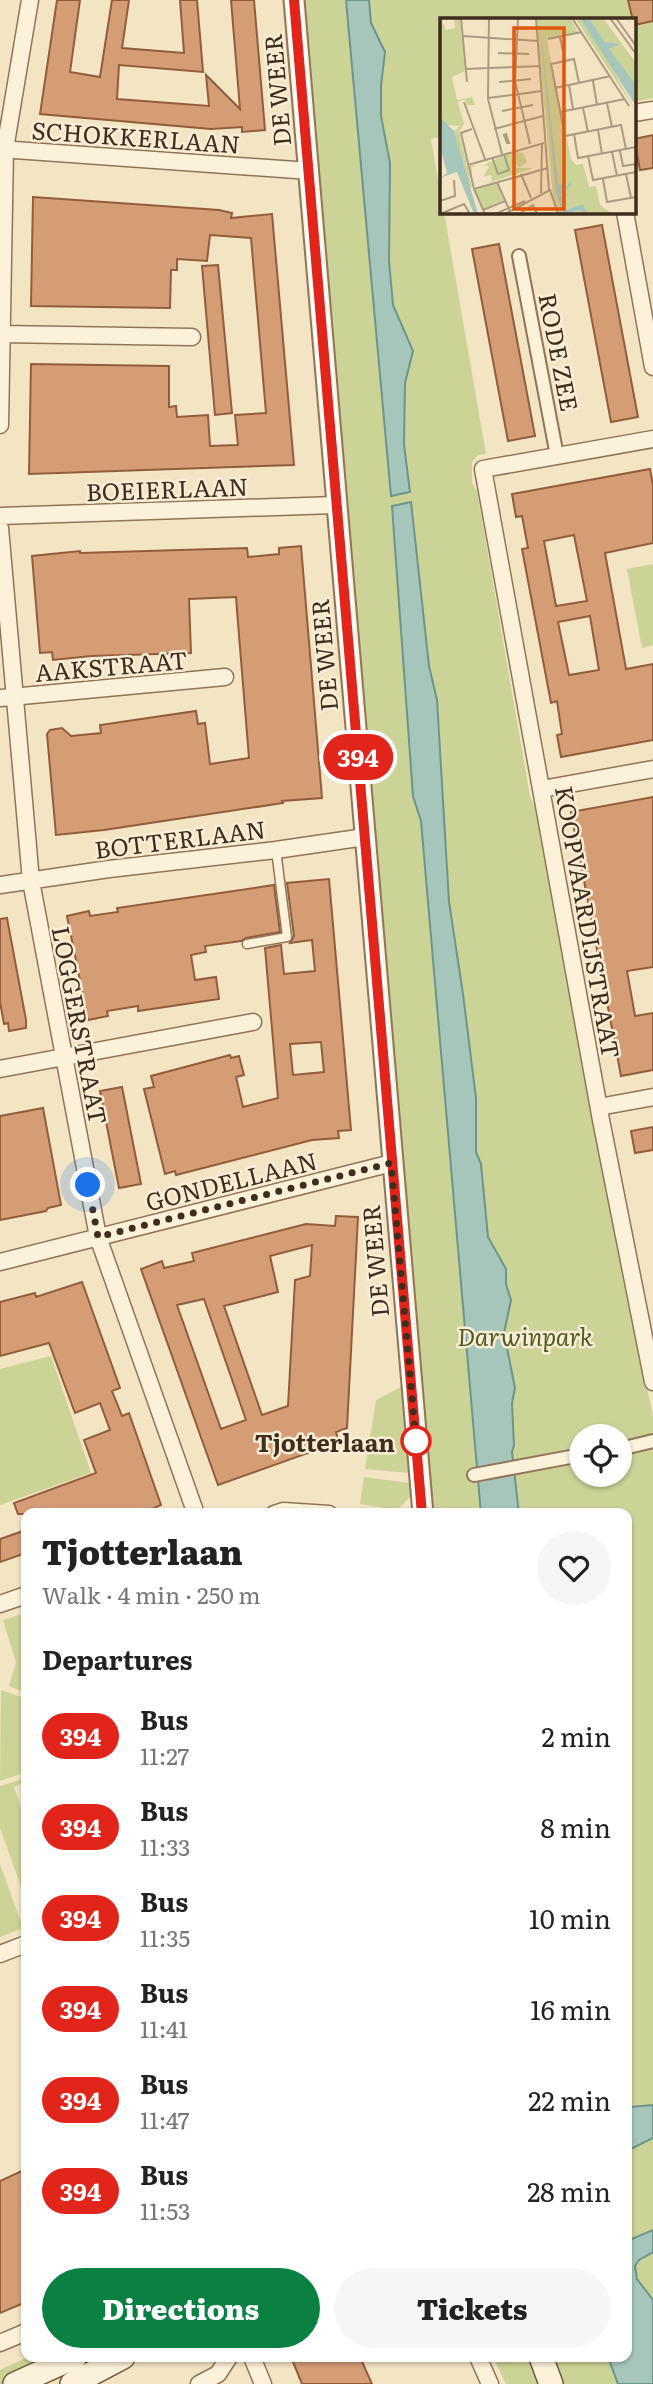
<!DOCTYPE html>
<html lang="en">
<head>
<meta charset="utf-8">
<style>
	:root { --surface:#fff; --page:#f6f6f6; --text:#222; --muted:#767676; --accent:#0b8043 }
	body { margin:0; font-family:Literata,serif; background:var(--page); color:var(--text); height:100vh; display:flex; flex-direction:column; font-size:26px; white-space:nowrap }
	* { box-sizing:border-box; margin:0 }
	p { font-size:23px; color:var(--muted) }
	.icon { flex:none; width:38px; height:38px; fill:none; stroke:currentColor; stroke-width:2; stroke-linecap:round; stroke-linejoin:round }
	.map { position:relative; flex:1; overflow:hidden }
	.details { position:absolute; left:21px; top:1508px; width:611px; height:854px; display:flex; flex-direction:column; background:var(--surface); border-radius:14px; box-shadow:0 2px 5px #0004 }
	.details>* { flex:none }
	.badge { padding:0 14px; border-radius:23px; font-size:24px; line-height:46px }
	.fabs { position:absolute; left:569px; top:1424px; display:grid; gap:14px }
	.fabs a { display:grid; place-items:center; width:63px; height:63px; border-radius:50%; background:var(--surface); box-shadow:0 2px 5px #0004; font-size:35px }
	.you { position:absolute; width:35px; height:35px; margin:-18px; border:5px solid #fff; border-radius:50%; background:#1a73e8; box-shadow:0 0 0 10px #1a73e833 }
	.map>.badge { position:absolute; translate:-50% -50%; box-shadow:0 0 0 4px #fff }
	h2 { padding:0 21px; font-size:26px; line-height:63px }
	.round { display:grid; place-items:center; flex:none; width:74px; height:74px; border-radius:37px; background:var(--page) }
	.head { display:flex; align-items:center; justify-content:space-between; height:119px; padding:0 21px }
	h1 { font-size:33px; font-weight:800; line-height:52px }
	.action { display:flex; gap:14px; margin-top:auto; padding:14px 21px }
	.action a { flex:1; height:80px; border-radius:42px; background:var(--accent); color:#fff; font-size:28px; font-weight:800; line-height:80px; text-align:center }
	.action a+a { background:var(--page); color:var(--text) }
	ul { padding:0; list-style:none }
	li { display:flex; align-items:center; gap:21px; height:91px; padding:0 21px }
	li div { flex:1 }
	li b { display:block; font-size:26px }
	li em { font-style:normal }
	li .badge { min-width:77px; font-weight:700; text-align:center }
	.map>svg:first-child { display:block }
	.green { fill:#ccd396; fill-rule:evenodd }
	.water { fill:#a6c6bc; stroke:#6c958b; stroke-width:2 }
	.building { fill:#d59d76; stroke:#925d3b; stroke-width:2; fill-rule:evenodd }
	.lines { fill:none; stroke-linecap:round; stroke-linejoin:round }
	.service-casing { stroke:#907558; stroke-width:11 }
	.pedestrian-casing { stroke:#907558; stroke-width:16 }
	.minor-casing { stroke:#907558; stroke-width:19 }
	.tertiary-casing { stroke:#907558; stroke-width:23 }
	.secondary-casing { stroke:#72563b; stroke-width:26 }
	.service { stroke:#fcf1d9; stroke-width:8 }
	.pedestrian { stroke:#fcf1d9; stroke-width:12 }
	.minor { stroke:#fcf1d9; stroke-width:16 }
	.tertiary { stroke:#fcf1d9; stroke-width:19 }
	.secondary { stroke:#fcf1d9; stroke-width:23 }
	.line-casing { stroke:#fff; stroke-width:16 }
	.line { stroke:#e1251b; stroke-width:10 }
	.walk { stroke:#3f2d1d; stroke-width:7; stroke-dasharray:0 12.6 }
	.stop-dot { fill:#fff; stroke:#e1251b; stroke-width:3.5 }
	.labels { text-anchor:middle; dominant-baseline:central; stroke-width:5; stroke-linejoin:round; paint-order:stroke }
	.street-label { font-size:24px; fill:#3f2d1d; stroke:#f9eed5 }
	.park-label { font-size:24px; font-style:italic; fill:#4f5d22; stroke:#f9eed5 }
	.stop-label { font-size:24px; font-weight:bold; fill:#3f2d1d; stroke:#f9eed5; text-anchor:end }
	.inset-road { fill:none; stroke:#ab9b81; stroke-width:2 }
	.view { fill:#e0570d; fill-opacity:0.15; stroke:#e0570d; stroke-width:3.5 }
	.inset-edge { fill:none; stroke:#3f2d1d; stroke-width:3.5 }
</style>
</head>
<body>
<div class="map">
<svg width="653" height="2384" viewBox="0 0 653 2384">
	<rect width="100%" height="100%" fill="#f3e4c4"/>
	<path class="green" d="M301,0H653V98L634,102V19H441V137L431,139L441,196V212H444L486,454L478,455L472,462V483L477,491L530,796L535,807L595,1133L653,1417V2384L626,2344V1514H433ZM581,1437H620V1475H581Z
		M653,564V645L642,648L627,569Z
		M51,1356L91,1473L0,1505V1369Z
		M401,1387L409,1473L365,1469L376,1400Z
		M364,1477L410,1483L411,1496L397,1510L360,1504Z
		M26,1613V1648L22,1650L26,1663V1693L9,1686L16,1662L3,1620Z
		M1,1690L26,1699V1772L0,1781Z
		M26,1778V1782L14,1787L26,1823V1894L24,1895L0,1828V1786Z
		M0,1864L23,1928L0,1937Z
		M27,2357H60L6,2384H0V2370Z
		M493,2357H532L542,2384H506Z
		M553,2357H608L618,2384H563Z"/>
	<path class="water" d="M346,0H369L371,23L385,52L381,86V116L390,163L389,261L393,305L413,351L405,383L404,445L410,492L391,496Z
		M411,502L429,666L437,700L449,902L463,994L476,1098V1152L481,1164L488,1237L506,1269V1284L511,1300L504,1333L515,1388L512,1403L514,1445L512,1452L519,1514H481L421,821L413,796L392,506Z
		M627,2104L630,2107L653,2105V2138L627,2151Z
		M653,2230V2252L639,2260L635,2266L637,2279L653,2300V2384H618L608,2357H626L627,2241Z"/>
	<path class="building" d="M57,0H80L70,72L100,77L112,0H129L122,48L184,53L180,0H197L203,72L119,65L117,99L209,106L206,75L240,109L231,0H254L265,130L242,132V127L211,129L40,114Z
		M628,0H653V21L634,25Z
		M653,135V168L640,170L634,139Z
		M33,197L219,210L232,213L231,218L272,214L294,465L29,474L31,364L169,366V407L176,406L177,417L208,415L210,446L238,445L235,415L266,413L251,238L210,235L207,261L177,259V270H171L170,308L31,306Z
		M602,225L638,417L611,422L575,230Z
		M499,244L535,436L508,441L472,249Z
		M218,265L232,413L215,415L202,266Z
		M650,469L653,485V543L605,553L626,669L653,664V740L561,757L557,735L562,734L557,701L551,703L522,549L528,548L522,516L516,517L512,494ZM574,535L587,601L556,606L544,541ZM590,616L599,670L569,675L558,622Z
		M301,546L322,798L282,801L283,803L104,830L56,835L47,734L50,730L62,728L71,736L101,733L100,725L196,711L198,724L205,723L210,764L249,758L238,623L236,597L189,599L191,653L91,656L53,660L52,652L40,653L32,556L80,551V553L247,548L248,557L279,554V548Z
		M653,797V967L627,971L635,1016L653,1013V1070L621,1076L571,812Z
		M329,879L351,1130L338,1131L339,1138L312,1140L176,1175L175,1171L165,1174L144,1089L154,1087L151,1076L230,1055L231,1058L239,1056L244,1075L236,1077L243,1107L278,1098L265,948L281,945L284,974L315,971L312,940L290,943L294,936L287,883ZM321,1042L324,1072L293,1075L290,1044Z
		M274,885L280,932L246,938L241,941L205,946L206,952L191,955L195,980L216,977L219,999L138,1011V1006L107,1011L108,1016L88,1020L67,916L89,911L90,916L118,912L117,908Z
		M7,918L26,1020V1028L9,1031L8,1023L4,1024L0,1002V919Z
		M122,1087L141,1184L119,1188L100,1091Z
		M43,1108L61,1205L48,1208L46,1211L0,1220V1116Z
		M653,1127V1150L635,1153L631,1131Z
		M336,1216L358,1217L347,1428L336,1432L339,1442L218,1485L141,1269L162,1261L164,1268L194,1261L192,1253L306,1224L335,1226ZM312,1245L310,1276L295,1280L288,1406L262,1415L224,1306L278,1292L270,1256ZM204,1299L246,1420L221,1429L177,1305Z
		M82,1282L120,1388L112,1391L122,1416L129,1413L161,1505L154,1508L157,1514H18L14,1503L96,1473L84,1440L110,1430L100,1403L75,1413L49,1343L0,1356V1302L35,1293L36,1297Z
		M26,1530V1553L0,1562V1539Z
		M26,2169V2302L0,2313V2181Z
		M291,2357H360L372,2384H302Z"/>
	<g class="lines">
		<defs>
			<path id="service" d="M247,944L287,937L276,850"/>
			<path id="pedestrian" d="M519,256L557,456
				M620,1449L653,1441
				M474,1475L581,1455"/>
			<path id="minor" d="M634,113L653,110
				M0,149L310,171
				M625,212L653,367
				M0,334L192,337
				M0,425L5,149L30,0
				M653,439L483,469L601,1120L653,1382
				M0,516L335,505
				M0,528L31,881L98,1237L196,1514
				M0,698L225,677
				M542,789L653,769
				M0,885L109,869L276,850L365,837
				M0,1069L253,1022
				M599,1107L653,1097
				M0,1262L392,1163
				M274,1514L283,1511L329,1514
				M0,1604L26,1595
				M0,1954L26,1944
				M0,2343L26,2332
				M252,2357L263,2384
				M478,2357L490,2384
				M199,2384L218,2374L229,2357"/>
			<path id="tertiary" d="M294,0L423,1514"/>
			<path id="secondary" d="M541,2357L551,2384
				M15,2384L75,2357
				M72,2384L123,2357"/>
		</defs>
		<use href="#service" class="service-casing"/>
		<use href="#pedestrian" class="pedestrian-casing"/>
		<use href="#minor" class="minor-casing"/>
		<use href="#tertiary" class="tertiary-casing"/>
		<use href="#secondary" class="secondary-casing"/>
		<use href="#service" class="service"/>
		<use href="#pedestrian" class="pedestrian"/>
		<use href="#minor" class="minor"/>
		<use href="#tertiary" class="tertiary"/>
		<use href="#secondary" class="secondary"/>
	</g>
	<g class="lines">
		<defs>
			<path id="line" d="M294,0L422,1514"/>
		</defs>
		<use href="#line" class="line-casing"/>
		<use href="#line" class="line"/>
		<path class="walk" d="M88,1185L98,1237L391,1163L417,1453L416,1441"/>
	</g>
	<circle class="stop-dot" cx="416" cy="1441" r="14"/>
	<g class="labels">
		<g class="street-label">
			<text transform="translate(276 90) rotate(-95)">DE WEER</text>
			<text transform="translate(136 136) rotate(4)">SCHOKKERLAAN</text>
			<text transform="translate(560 352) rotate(79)">RODE ZEE</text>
			<text transform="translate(167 488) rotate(-2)">BOEIERLAAN</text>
			<text transform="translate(323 655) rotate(-95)">DE WEER</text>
			<text transform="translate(111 665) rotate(-5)">AAKSTRAAT</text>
			<text transform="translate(180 838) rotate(-7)">BOTTERLAAN</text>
			<text transform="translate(589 922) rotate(80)">KOOPVAARDIJSTRAAT</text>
			<text transform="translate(81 1025) rotate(79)">LOGGERSTRAAT</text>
			<text transform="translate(231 1180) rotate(-14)">GONDELLAAN</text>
			<text transform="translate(374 1261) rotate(-95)">DE WEER</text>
		</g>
		<g class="park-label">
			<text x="525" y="1335">Darwinpark</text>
		</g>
		<g class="stop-label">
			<text x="395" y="1441">Tjotterlaan</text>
		</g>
	</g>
	<g transform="translate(440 18)">
		<rect width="196" height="196" fill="#f3e4c4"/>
		<path d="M0,0L6,12L15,10L14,0H20L25,53L12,59L17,82L32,79L35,87H27L25,81L18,84L24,106L19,114L32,169L29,172L14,113L20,108L0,106ZM96,0H130L138,14L107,21L111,44L131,141L136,147L143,146L149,169L156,168L160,187L172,196H125L118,183L123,196H119L113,180ZM135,0H140L164,36L196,93ZM149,0H163L196,45V71L169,31L181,26L165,24ZM73,133L75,138L74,133L83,135L87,144L79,150L76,145L77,150H93L46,166L52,163L51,157L43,159L49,148L40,147L32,149V161L30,148L44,147ZM57,165L63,182L43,191L35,172Z" fill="#ccd396"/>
		<path d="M99,0L118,165L126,169L131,163L130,168L120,177L125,179L126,192L143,186L147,196L139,192L123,196L116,175ZM140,0H149L165,24L181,26L169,31L195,66L196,88ZM0,99L14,113L38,196H34L17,154L0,160L7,155L0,128Z" fill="#a6c6bc"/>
		<path class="inset-road" d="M21,0L27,64M49,0L48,81L62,136M78,0L75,63L90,126M96,0L109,172M132,0L189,88M170,0L196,36M176,0L196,28M23,18L98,23M120,19L125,43M108,21L142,14M58,35L89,36M25,51L100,48M153,63L157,87M59,64L91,61M139,65L134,41L111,46L125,118L181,107L186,131M129,67L133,91M115,70L171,58M48,80L102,73M24,84L45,141M167,85L172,109M143,90L148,114M62,93L93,87M120,94L185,81M32,111L21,115L34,171L45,196M54,111L103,98M158,112L162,136M66,116L69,125H67L64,117ZM134,116L138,140L196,129M180,133L183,148L196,146M172,134L177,158M148,138L153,162L196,154M52,139L58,156L69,152L64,136M28,147L104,125M81,156L91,180M186,156L191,180M163,161L167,184L196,179M57,164L71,196M34,171L108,150M101,175L102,125M0,183L15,178L14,162M43,192L65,183M0,196L24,186L30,196M55,196L85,183M65,196L110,172L118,196M79,196L93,187L97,196"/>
		<path class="view" d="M74,10H124V191H74Z"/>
		<rect width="196" height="196" class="inset-edge"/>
	</g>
</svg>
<div class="fabs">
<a><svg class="icon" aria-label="locate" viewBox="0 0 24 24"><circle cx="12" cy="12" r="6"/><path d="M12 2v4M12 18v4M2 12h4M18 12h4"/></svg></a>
</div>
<div class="you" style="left:88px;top:1185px"></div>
<b class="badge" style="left:358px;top:757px;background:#e1251b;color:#fff">394</b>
<section class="details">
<div class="head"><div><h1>Tjotterlaan</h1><p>Walk · 4 min · 250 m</p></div><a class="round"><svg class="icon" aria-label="heart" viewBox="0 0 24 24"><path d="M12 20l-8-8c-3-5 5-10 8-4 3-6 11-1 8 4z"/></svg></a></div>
<h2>Departures</h2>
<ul>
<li><span class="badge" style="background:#e1251b;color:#fff">394</span><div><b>Bus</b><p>11:27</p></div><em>2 min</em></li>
<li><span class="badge" style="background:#e1251b;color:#fff">394</span><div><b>Bus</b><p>11:33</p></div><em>8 min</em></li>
<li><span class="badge" style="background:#e1251b;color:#fff">394</span><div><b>Bus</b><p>11:35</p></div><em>10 min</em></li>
<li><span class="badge" style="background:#e1251b;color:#fff">394</span><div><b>Bus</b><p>11:41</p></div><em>16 min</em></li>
<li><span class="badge" style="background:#e1251b;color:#fff">394</span><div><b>Bus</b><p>11:47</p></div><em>22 min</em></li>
<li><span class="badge" style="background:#e1251b;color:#fff">394</span><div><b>Bus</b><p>11:53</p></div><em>28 min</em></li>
</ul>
<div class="action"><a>Directions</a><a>Tickets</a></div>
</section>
</div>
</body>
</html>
